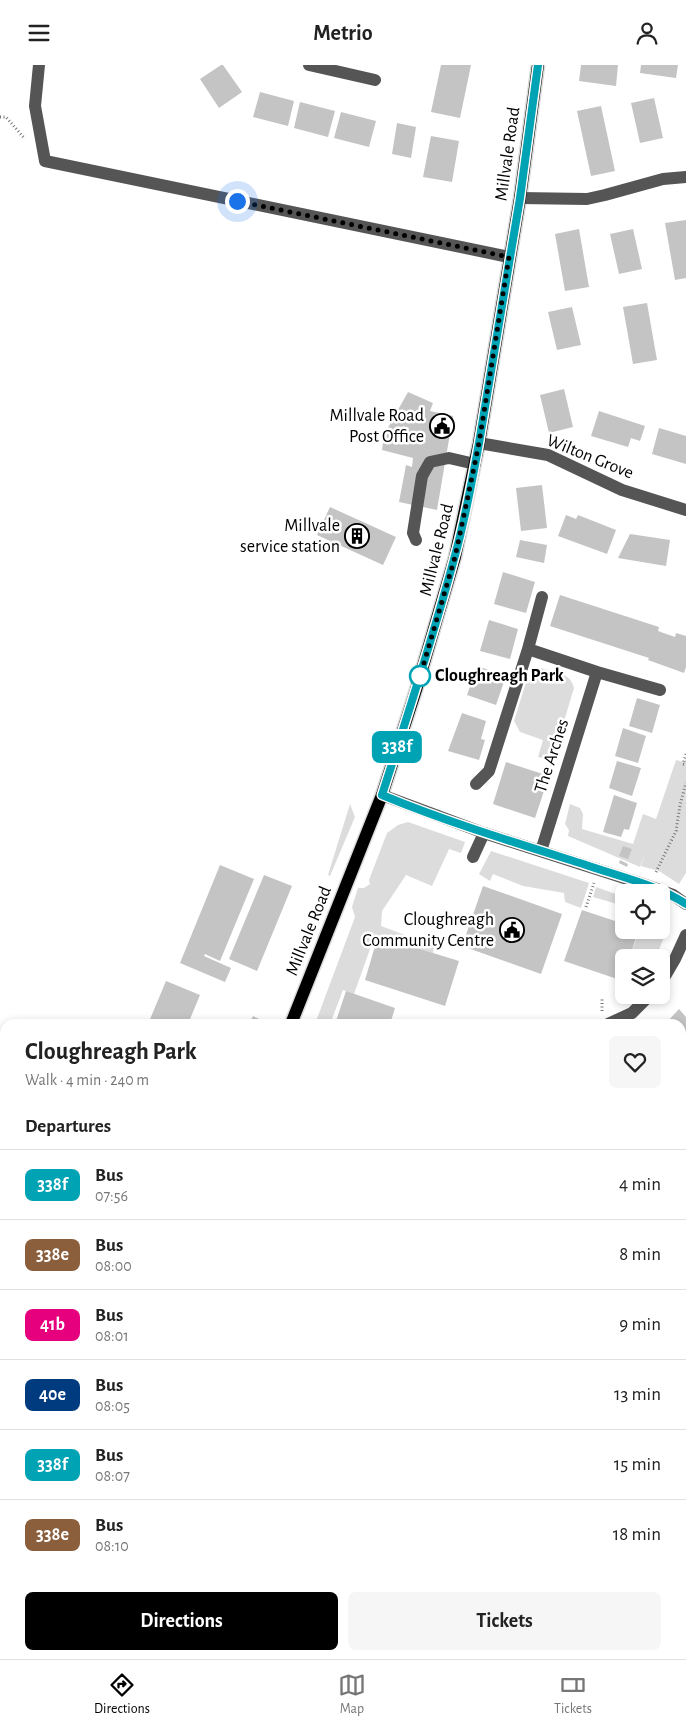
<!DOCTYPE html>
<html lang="en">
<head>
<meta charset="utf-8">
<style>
	:root { --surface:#fff; --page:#f6f6f6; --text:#222; --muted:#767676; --line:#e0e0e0; --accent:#000 }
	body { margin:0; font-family:"Alegreya Sans",sans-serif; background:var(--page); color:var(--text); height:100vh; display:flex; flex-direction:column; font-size:19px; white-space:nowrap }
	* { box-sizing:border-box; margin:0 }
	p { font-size:16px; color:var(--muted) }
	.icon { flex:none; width:28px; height:28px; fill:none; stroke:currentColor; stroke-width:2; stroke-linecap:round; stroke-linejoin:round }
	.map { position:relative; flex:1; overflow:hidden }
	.drawer { position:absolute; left:0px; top:954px; width:686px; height:641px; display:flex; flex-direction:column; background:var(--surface); border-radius:15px 15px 0 0; box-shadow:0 2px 8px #0003 }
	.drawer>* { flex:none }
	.badge { padding:0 10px; border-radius:8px; font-size:18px; line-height:32px }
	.controls { position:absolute; left:615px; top:819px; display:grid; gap:10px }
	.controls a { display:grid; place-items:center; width:55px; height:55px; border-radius:8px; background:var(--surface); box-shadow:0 2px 8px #0003; font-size:25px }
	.you { position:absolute; width:25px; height:25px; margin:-12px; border:4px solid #fff; border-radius:50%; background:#1a73e8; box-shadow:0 0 0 8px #1a73e833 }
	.map>.badge { position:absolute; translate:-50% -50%; box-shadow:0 0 0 2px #fff }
	h2 { padding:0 25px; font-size:19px; line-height:45px }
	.round { display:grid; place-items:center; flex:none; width:52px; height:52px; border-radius:8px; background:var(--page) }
	.summary { display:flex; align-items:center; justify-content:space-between; height:85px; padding:0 25px }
	h1 { font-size:24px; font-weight:600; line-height:38px }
	.cta { display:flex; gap:10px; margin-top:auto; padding:10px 25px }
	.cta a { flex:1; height:58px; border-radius:8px; background:var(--accent); color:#fff; font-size:20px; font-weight:600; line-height:58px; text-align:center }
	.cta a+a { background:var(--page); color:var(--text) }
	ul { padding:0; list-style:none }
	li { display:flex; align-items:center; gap:15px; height:70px; padding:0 25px; border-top:1px solid var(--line) }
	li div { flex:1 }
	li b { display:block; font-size:19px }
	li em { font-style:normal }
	li .badge { min-width:55px; font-weight:700; text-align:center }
	header { display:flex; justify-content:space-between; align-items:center; height:65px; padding:0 25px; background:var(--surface); font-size:22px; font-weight:600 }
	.tab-bar { display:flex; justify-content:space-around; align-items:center; height:70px; border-top:1px solid var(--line); background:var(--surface); font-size:14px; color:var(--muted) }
	.tab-bar a { display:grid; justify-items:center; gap:2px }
	.tab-bar .selected { color:var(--accent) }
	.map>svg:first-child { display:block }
	.green { fill:#dcdcdc }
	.building { fill:#c4c4c4 }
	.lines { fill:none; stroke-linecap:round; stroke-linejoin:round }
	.major-casing { stroke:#dbdbdb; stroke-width:15 }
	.path { stroke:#777; stroke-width:3; stroke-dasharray:1 2.5; stroke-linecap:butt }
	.minor { stroke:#555; stroke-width:12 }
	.major { stroke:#000; stroke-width:12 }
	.line-casing { stroke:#fff; stroke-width:11 }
	.line { stroke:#00a3b4; stroke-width:8 }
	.walk { stroke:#000; stroke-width:5; stroke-dasharray:0 9 }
	.stop-dot { fill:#fff; stroke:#00a3b4; stroke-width:2.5 }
	.labels { text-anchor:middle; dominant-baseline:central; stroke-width:5; stroke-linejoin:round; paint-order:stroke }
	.street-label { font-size:18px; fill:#000; stroke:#fff }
	.poi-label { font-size:18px; fill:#000; stroke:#fff; text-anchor:end }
	.stop-label { font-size:18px; font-weight:bold; fill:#000; stroke:#fff; text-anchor:start }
</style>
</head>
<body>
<header><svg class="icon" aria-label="menu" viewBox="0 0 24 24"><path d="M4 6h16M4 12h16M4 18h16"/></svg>Metrio<svg class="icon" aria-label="person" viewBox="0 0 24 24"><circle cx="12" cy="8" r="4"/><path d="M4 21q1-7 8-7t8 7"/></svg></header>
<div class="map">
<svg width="686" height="1594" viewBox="0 0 686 1594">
	<rect width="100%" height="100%" fill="#fff"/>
	<path class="green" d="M541,603C555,607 571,608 574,623L552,696L538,692L543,675L520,667L514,656L527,614L532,616L535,607Z
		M686,694V808L679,819L659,806L641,801L645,789L640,802L568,771L569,765L565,759L570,739L580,743L583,749L582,764L633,779L643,749L656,754L676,695L684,697Z
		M350,739L355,752L330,811L328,810Z
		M408,757L465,777L461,788L449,784L432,821L406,810L382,846L381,861L434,881L433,888L375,870L354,929L343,925L330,959H315L355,852L352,842L358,823H364L370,819L369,815L387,768L398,760Z
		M491,786L589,818L581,843L565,837L564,828L523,821L493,809L490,816L479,809Z
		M596,822L624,832V841L593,832Z
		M661,845L669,850L667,865L656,892H630L639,865H661Z"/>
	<path class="building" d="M221,0H223L242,27L219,43L200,14Z
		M441,0H471L460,53L431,47Z
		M581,0H618L616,21L579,16Z
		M641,0H678L676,13L640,8Z
		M260,27L294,36L288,61L253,52Z
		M654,33L663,73L640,78L631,38Z
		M300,37L335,46L328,72L294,63Z
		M601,41L615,106L591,111L577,46Z
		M341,47L376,56L369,82L334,73Z
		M397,58L416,62L411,93L392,89Z
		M431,71L459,76L452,117L423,112Z
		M686,155V213L675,215L665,158Z
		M579,164L589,222L565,226L555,169Z
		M633,164L642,204L619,209L610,169Z
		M647,238L657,295L633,299L623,242Z
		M572,242L581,280L557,285L548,247Z
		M564,324L573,362L549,368L540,330Z
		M408,327L433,338L430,346L453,351L437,445L399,437L406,400L412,402L413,393L382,385L384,370Z
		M599,346L645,361L640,376L631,373L628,382L591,371Z
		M659,363L686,371V399L652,389Z
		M542,420L547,463L521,466L516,423Z
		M330,442L396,472L383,500L317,470Z
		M566,450L576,454L578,450L616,465L607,489L558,471Z
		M630,469L670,475L666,501L618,493Z
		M520,475L547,480L544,498L516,492Z
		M503,507L535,517L526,548L494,539Z
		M560,530L659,562L658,566L675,572L676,568L686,571V602L684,608L648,595L649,593L550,561Z
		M489,555L518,564L510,594L480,586Z
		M477,601L506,611L496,640L467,630Z
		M637,633L660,640L652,668L629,661Z
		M462,648L486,656L481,674L485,675L479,695L448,686Z
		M623,663L646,671L638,698L615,691Z
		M617,696L641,703L632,731L609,723Z
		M506,697L549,711L535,753L493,739Z
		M614,730L637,738L629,765L624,764L621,772L603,767Z
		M623,781L632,784L628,794L619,791Z
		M620,795L628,799L627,802L619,798Z
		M220,800L254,814L220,896L205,889L204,891L231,903L225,917L180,898Z
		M264,810L292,821L257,906L229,894Z
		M483,821L562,849L541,909L462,881Z
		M582,845L624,859V865H638L630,892H624L623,916L564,896Z
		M378,871L459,896L445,941L365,915Z
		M166,916L200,930L188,959H148Z
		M346,926L395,943L390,959H335Z
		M679,944L686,952V978L681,983V959H665Z
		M253,951L270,959H249Z
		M686,1073V1137L681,1146V1082Z
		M681,1531L686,1532L684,1546H681Z
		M263,1590H301L300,1594H263Z"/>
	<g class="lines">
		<defs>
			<path id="major" d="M291,959L382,730L416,625L455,492L479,378L520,133L538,0
				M161,1594L162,1590"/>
		</defs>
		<use href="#major" class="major-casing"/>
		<path class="path" d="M0,52H6L25,74
			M686,689L683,699L686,700
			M656,807L676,766L680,740L686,718
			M586,842L594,818
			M602,946V934"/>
		<path class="minor" d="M39,0L35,41L45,96L509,192
			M309,0L375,15
			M520,133L587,134L605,130L663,114L686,112
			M479,378L548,390L622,425L686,445
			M416,475L413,468L422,411L430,397L449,393L475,399
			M528,584L542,532
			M597,607L660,625
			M476,719L489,706L528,584L597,607L541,786
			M382,730L484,768L640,818L673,830L686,839
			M473,792L484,768
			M661,918L675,894L686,870
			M608,959L632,948L650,930
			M681,1204L686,1195"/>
		<use href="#major" class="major"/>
	</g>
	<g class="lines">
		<defs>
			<path id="line" d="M538,0L520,133L479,378C472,417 465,456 454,494C433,573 407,652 382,730C447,757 516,778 583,799C617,811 656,819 686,839"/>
		</defs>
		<use href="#line" class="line-casing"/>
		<use href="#line" class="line"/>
		<path class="walk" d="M237,136L509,192L479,378L471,417L455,492L419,615L420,611"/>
	</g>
	<defs>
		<symbol id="civic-ring" viewBox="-11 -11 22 22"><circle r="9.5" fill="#fff" stroke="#000" stroke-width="1.5"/><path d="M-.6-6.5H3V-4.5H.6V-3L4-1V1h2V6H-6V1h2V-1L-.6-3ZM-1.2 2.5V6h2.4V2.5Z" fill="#000"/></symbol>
		<symbol id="building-ring" viewBox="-11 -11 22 22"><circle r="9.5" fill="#fff" stroke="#000" stroke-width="1.5"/><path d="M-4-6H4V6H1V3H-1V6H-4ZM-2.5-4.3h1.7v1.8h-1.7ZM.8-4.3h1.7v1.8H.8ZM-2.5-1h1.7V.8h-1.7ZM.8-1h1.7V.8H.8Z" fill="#000"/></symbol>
	</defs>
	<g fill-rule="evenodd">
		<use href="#civic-ring" x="428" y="347" width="28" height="28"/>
		<use href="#building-ring" x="343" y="457" width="28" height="28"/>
		<use href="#civic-ring" x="498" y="851" width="28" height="28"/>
	</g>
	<circle class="stop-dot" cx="420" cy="611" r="10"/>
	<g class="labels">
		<g class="street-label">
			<text transform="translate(508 89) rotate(-82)">Millvale Road</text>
			<text transform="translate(590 392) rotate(22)">Wilton Grove</text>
			<text transform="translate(437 485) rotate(-76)">Millvale Road</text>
			<text transform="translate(552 691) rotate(-72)">The Arches</text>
			<text transform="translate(309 866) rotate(-68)">Millvale Road</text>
		</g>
		<g class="poi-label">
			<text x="424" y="351">Millvale Road<tspan x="424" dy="21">Post Office</tspan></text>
			<text x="340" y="461">Millvale<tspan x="340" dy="21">service station</tspan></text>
			<text x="494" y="855">Cloughreagh<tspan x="494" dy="21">Community Centre</tspan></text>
		</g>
		<g class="stop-label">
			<text x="435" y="611">Cloughreagh Park</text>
		</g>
	</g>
</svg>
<div class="controls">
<a><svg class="icon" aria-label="locate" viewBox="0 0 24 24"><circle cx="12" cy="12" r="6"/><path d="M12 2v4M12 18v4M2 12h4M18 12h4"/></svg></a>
<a><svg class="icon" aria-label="layers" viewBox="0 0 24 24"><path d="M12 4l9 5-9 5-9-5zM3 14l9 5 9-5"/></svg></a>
</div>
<div class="you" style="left:237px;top:136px"></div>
<b class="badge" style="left:397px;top:682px;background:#00a3b4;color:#fff">338f</b>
<section class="drawer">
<div class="summary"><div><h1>Cloughreagh Park</h1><p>Walk · 4 min · 240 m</p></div><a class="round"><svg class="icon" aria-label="heart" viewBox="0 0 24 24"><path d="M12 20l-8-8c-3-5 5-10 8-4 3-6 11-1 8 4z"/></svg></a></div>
<h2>Departures</h2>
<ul>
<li><span class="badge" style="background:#00a3b4;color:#fff">338f</span><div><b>Bus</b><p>07:56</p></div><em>4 min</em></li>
<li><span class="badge" style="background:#8b5e3c;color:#fff">338e</span><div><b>Bus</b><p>08:00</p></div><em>8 min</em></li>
<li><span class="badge" style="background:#e6007e;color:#fff">41b</span><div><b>Bus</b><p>08:01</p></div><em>9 min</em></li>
<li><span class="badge" style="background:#003b80;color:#fff">40e</span><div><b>Bus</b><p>08:05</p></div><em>13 min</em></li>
<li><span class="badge" style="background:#00a3b4;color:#fff">338f</span><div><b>Bus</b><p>08:07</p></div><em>15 min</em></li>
<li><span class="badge" style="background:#8b5e3c;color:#fff">338e</span><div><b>Bus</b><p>08:10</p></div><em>18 min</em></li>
</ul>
<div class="cta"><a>Directions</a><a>Tickets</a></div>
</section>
</div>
<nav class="tab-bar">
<a class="selected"><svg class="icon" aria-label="directions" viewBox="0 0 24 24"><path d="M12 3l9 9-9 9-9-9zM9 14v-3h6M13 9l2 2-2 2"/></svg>Directions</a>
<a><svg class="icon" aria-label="map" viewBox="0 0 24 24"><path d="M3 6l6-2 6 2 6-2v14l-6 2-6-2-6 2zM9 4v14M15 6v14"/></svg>Map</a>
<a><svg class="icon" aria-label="tickets" viewBox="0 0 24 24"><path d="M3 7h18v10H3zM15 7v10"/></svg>Tickets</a>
</nav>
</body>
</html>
